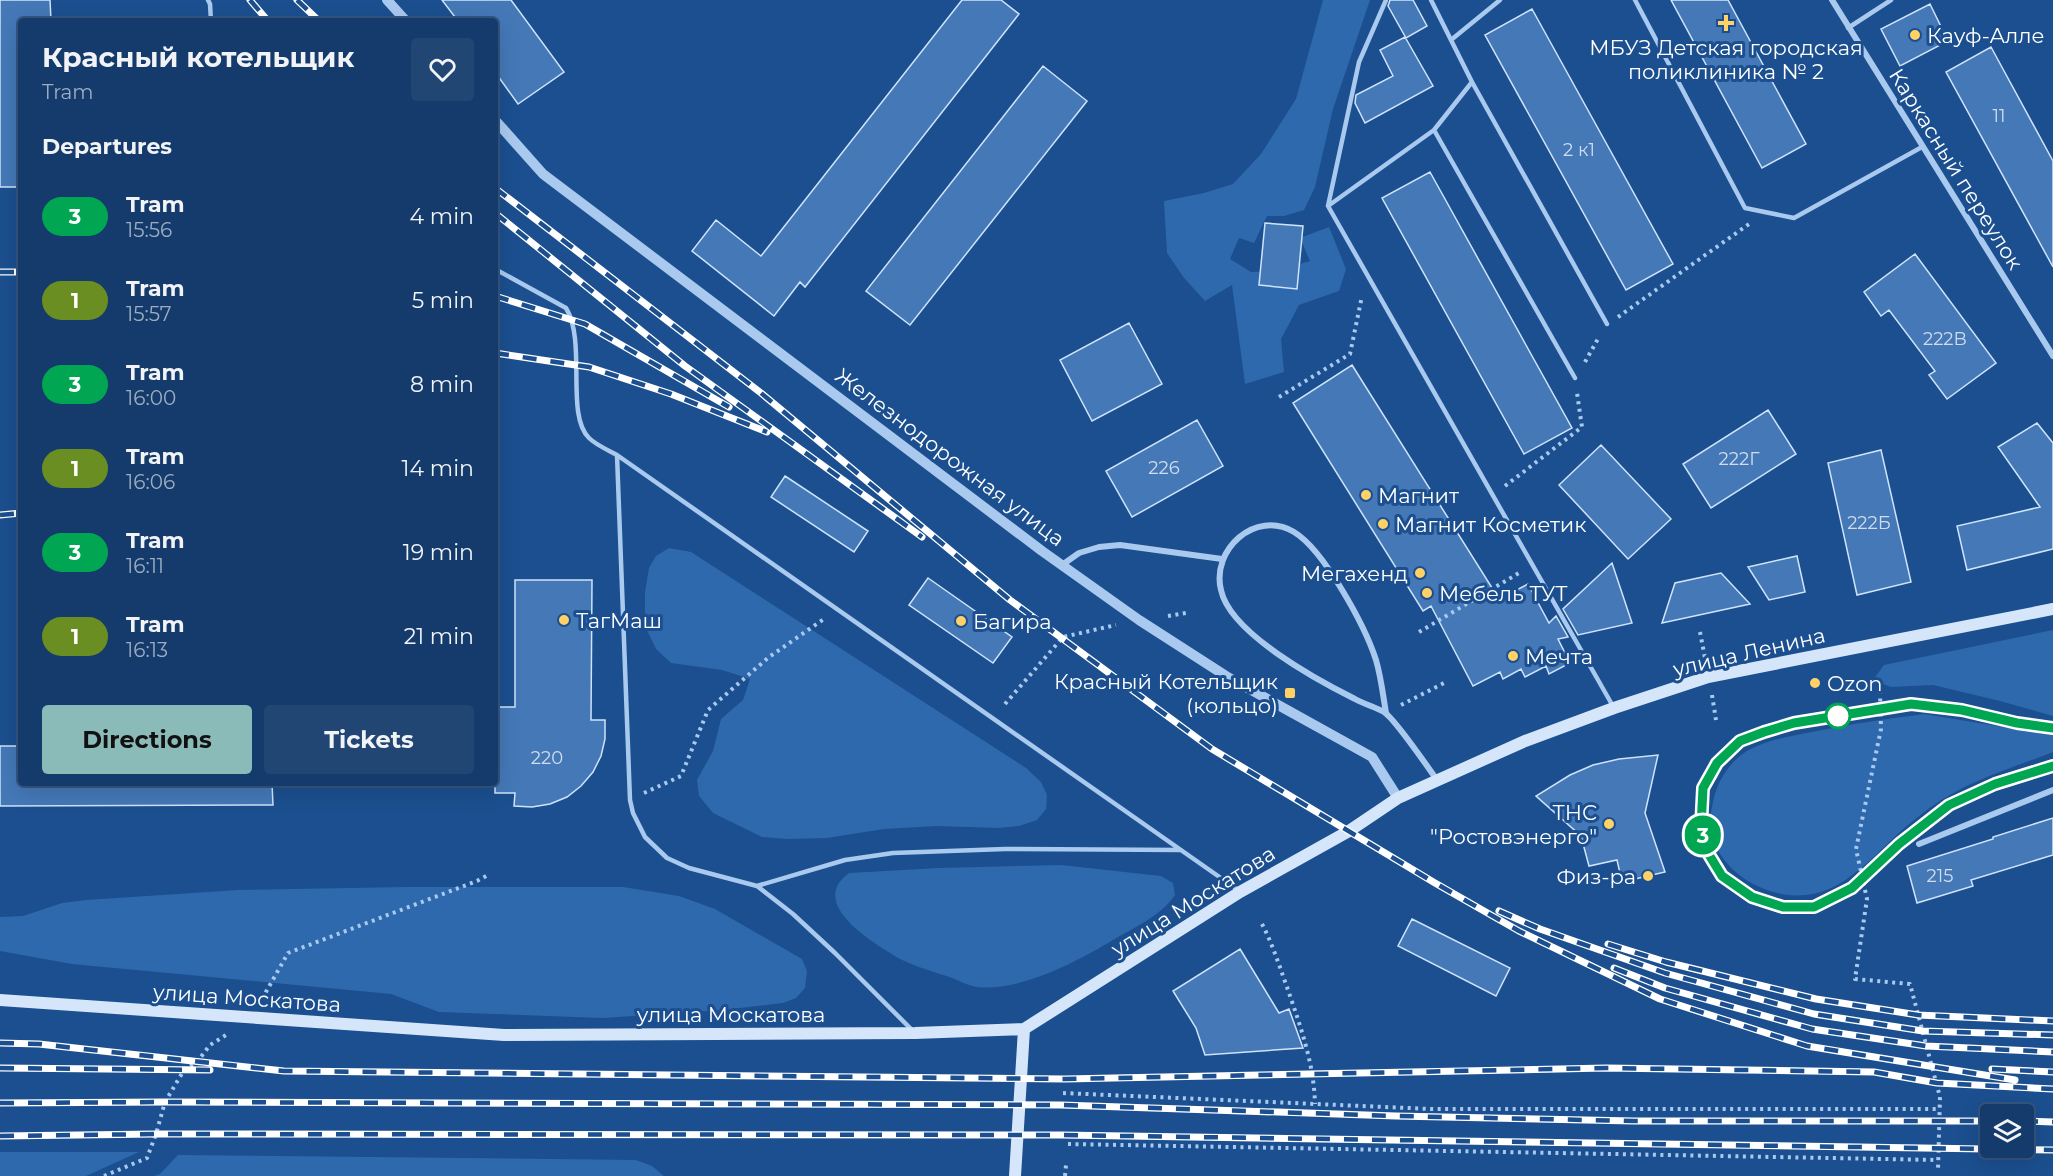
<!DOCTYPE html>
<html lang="en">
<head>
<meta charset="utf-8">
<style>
	:root { --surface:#143b6b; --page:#214673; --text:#f1f3f6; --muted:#9dadc1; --line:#33557e; --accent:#8bbbb9 }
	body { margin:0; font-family:Montserrat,sans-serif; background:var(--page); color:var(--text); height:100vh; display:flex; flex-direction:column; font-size:22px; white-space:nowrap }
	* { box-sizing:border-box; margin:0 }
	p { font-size:20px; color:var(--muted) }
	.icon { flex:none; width:33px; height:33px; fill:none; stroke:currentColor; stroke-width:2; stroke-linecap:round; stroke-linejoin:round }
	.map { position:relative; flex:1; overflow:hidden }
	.details { position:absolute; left:18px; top:18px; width:480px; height:768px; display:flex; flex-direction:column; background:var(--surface); border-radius:6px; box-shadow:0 6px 24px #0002,0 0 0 2px var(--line) }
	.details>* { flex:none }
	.badge { padding:0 12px; border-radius:20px; font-size:21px; line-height:39px }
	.controls { position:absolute; left:1980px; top:1104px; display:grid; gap:12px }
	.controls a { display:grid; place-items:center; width:54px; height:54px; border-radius:6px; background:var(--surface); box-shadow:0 6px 24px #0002,0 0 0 2px var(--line); font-size:30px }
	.map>.badge { position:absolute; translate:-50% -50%; box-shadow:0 0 0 3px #fff }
	h2 { padding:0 24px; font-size:22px; line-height:54px }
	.round { display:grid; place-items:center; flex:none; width:63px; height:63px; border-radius:6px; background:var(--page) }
	.head { display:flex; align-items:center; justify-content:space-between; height:102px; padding:0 24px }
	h1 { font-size:28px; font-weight:700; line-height:45px }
	.cta { display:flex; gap:12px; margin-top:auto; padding:12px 24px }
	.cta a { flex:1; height:69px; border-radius:6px; background:var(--accent); color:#111; font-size:24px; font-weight:700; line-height:69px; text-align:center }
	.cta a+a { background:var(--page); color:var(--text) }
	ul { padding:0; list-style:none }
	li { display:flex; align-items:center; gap:18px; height:84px; padding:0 24px }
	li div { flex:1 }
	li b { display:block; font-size:22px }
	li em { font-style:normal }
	li .badge { min-width:66px; font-weight:700; text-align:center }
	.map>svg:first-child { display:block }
	.green { fill:#2e69ad }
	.building { fill:#4478b7; stroke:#cfe3fa; stroke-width:1.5 }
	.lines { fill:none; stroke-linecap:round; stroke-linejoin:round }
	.path { stroke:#a9c9ee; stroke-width:4; stroke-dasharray:3 4.5; stroke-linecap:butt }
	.service { stroke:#a9c9ee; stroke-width:4.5 }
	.minor { stroke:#a9c9ee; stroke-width:6 }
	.tertiary { stroke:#a9c9ee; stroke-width:10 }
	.secondary { stroke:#d6e6fa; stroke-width:12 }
	.tram { stroke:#fff; stroke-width:1.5 }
	.rail-casing { stroke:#fff; stroke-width:7 }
	.rail { stroke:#1b4f8f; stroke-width:4.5; stroke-dasharray:14; stroke-linecap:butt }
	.line-casing { stroke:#fff; stroke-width:14 }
	.line { stroke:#00a651; stroke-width:9 }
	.poi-dot { fill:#ffd166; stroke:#1b4f8f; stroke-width:2 }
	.stop-dot { fill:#fff; stroke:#00a651; stroke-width:3 }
	.labels { text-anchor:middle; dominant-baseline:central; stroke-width:6; stroke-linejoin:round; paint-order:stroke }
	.number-label { font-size:18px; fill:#d0dded }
	.poi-label { font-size:21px; fill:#fff; stroke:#1b4f8f; text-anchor:start }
	.street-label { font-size:21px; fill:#fff; stroke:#1b4f8f }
</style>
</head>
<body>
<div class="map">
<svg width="2053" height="1176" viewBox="0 0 2053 1176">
	<rect width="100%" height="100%" fill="#1b4f8f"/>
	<path class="green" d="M1323,0H1370L1333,109L1315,187L1304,210L1284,216H1267L1254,243L1239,238L1230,259L1251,272L1276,271L1310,261L1300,238L1329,227L1346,269L1339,291L1299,305L1281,339L1284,372L1245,384L1232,285L1205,301L1184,278L1167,253L1164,201L1204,193L1233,184L1261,154L1296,99Z
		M669,548L691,552L1026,768L1041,782L1047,795L1046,809L1037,820L1019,826L999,828L937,826L884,829L827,838L788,839L762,837L713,813L699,796L697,780L713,751L721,719L743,700L750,679L722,670L671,663L656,649L645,626V592L649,568L656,556Z
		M2053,630V716L2000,701L1933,685L1891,687L1873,680L1884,665Z
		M1924,714L2053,735V752C2023,764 1984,776 1957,791C1944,798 1930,807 1919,816C1884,842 1851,891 1806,895C1766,899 1721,873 1711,833C1709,824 1711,811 1713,802C1717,782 1729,762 1747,751C1766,740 1791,736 1812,732C1849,724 1887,719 1924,714Z
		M1061,865L1161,876L1173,883L1175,895C1161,916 1135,927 1113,940C1078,961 1020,992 977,987C969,986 960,981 952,978C935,972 916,967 900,959C875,944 806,904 849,873L939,868Z
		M406,887H623L679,896L715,909L802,959L807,971L805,988L796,998L783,1003L722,1010L603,1018L439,1012L391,994L72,964L0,951V917L23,916L62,903L86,900L238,890Z
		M0,1152H139L86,1176H0Z
		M178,1155L636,1160L652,1166L664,1176H154L160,1174Z"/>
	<path class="building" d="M0,0H50L51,21H21V187H0Z
		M442,0H511L564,72L518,104L495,72V21H458Z
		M962,0H1001L1019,14L805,287L800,282L774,316L692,251L716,220L761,256Z
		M1390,0H1413L1427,26L1406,38L1388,6Z
		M1671,0H1728L1806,144L1762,168Z
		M1930,4L1948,41L1900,66L1881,29Z
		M1532,9L1673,264L1626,290L1485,35Z
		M1405,37L1433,86L1365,123L1355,103L1356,95L1393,76L1380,50Z
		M1991,47L2053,161V267L1946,72Z
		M1043,66L1087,101L910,325L866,291Z
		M1430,172L1572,428L1524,454L1382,198Z
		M1265,223L1303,226L1297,289L1259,285Z
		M1915,254L1996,363L1947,399L1929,375L1935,371L1889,310L1881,316L1864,292Z
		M1129,323L1162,384L1092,421L1060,360Z
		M1352,365L1499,599L1528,584L1549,623L1556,616L1568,637L1558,639L1570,663L1549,674L1546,666L1525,677L1521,669L1503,679L1500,672L1473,686L1431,606L1423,611L1293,403Z
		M1768,410L1796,454L1711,508L1683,464Z
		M1197,420L1223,466L1132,517L1106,471Z
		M2037,423L2053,443V549L1967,570L1957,526L2040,507L1998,447Z
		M1601,445L1671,519L1628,559L1559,485Z
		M1881,450L1911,582L1857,595L1828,463Z
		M785,476L868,531L854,552L771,497Z
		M1797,556L1805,592L1769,600L1748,567Z
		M1612,563L1632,623L1578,635L1563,609Z
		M1721,573L1750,604L1662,623L1675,583Z
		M928,578L1012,637L993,663L909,605Z
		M515,580H592L591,720H605V739L601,756L593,772L581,786L567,797L550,804L532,807L514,806L515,793H495V726H498V707H515Z
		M0,746H21V783H272L273,805L0,806Z
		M1658,755L1645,813L1665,872L1622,882L1617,860L1589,866L1581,836L1536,796L1570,775L1593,765L1619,759Z
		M2053,818V855L1971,880L1973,886L1917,903L1907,866L1993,839V837Z
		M1412,919L1510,968L1496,996L1398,946Z
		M1240,949L1279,1013L1289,1009L1303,1048L1205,1055L1196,1028L1173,991Z"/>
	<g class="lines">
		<path class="path" d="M1618,317L1749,224
			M1585,362L1599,337
			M1279,397L1350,354L1362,296
			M1505,486L1582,427L1577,393
			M1168,616L1186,613
			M1419,632L1519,573
			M1700,632L1705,658
			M1880,691L1881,729L1856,849L1867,899L1855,979L1910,984L1940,1097L1938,1170
			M1712,695L1716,720
			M1005,704L1063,637L1116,625
			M1401,705L1446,682
			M644,793L681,776L708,710L769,657L824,619
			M1262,924C1273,945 1280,968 1288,990C1301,1028 1314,1064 1315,1104
			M262,999L288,953L477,881L488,875
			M1063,1093L1431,1109H1939
			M1068,1144L1938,1160
			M104,1176L147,1158L156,1134L165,1102L184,1070L197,1062L210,1045L226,1035
			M1065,1176L1066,1165"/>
		<path class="service" d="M208,0L210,4L211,21
			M1386,0L1359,62L1328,206L1614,708
			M1431,0L1472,82
			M1635,0L1745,208L1794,218L1922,147
			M1848,28L1891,0
			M1451,40L1500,0
			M1434,130L1472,82L1607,324
			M1328,206L1434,130L1575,378
			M495,269L566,308C587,342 565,415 589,438C596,445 608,450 617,455L630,800L633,813L645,837L667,858L689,868L757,886L793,914L835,953L913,1031
			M617,455L1238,890
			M757,886L845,860L893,853L1005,849L1181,850"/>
		<path class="minor" d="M1832,0L2053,356
			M1062,565L1079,553L1099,547L1120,545L1222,559
			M1386,713C1383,695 1381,677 1376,660C1365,626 1324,550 1294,532C1255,509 1211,550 1221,590C1230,633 1317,680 1355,699C1364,704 1375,707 1384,712C1395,719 1427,766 1437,780
			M1919,844L2053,790"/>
		<path class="tertiary" d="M387,0L406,21
			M495,120L543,174L1042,551L1139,620L1226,676L1372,757L1398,798"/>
		<path class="secondary" d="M0,1000L504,1035L915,1033L1024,1029L1240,892L1349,831L1398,798L1525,741L1614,708L1708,677L2053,609
			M1015,1176L1024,1029"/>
		<path class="tram" d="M2053,728L2017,723L1962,710L1911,704L1794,723L1764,732L1740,741L1717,763L1703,788L1701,827L1708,853L1722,876L1752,897L1783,907H1814L1852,888L1899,844L1949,805L1995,784L2053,766"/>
		<defs>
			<path id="rail" d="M250,0L268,21
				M297,0L319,21
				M495,188L761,393L1010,600L1212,749L1435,883L1519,931L1660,999L1807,1046L2015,1080
				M495,213L685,366L922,537
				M0,272H21
				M495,296L585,324L729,407
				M495,353L589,367L671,394L767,432
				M0,515L21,513
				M1499,911L1540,929L1665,973L1814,1014L1923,1031L2053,1035
				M1608,944L1666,962L1816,999L1918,1015L2053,1021
				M1614,968L1665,988L1812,1029L1926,1046L2053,1052
				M0,1043L39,1044L284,1071L1065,1079L1606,1068L1874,1072L1937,1083L2053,1089
				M0,1068L210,1070
				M1992,1069L2053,1072
				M0,1103L165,1102L1061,1105L1396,1116L1634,1121H1990
				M2024,1121L2053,1122
				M0,1136L156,1134L1061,1135L2053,1150"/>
		</defs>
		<use href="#rail" class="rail-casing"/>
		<use href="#rail" class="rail"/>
	</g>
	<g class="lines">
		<defs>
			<path id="line" d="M2053,728L2017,723L1962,710L1911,704L1794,723L1764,732L1740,741L1717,763L1703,788L1701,827L1708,853L1722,876L1752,897L1783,907H1814L1852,888L1899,844L1949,805L1995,784L2053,766"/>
		</defs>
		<use href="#line" class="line-casing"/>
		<use href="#line" class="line"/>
	</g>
	<g class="poi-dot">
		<path d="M1723 14h6v6h6v6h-6v6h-6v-6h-6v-6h6z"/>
		<circle cx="1915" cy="35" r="6"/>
		<circle cx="1366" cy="495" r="6"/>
		<circle cx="1383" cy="524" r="6"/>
		<circle cx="1420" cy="573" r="6"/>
		<circle cx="1427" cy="593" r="6"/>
		<circle cx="564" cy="620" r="6"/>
		<circle cx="961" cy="621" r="6"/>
		<circle cx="1513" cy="656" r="6"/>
		<circle cx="1815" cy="683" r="6"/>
		<rect x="1284" y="687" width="12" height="12" rx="3"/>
		<circle cx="1609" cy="824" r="6"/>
		<circle cx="1648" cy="876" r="6"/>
	</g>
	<circle class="stop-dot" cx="1838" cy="716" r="12"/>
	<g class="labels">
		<g class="number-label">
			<text x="1999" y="116">11</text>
			<text x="1579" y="150">2 к1</text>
			<text x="1945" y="339">222В</text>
			<text x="1739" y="459">222Г</text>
			<text x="1164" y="468">226</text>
			<text x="1869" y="523">222Б</text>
			<text x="547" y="758">220</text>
			<text x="1940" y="876">215</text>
		</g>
		<g class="poi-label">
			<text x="1927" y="35">Кауф-Алле</text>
			<text x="1726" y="47" text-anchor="middle">МБУЗ Детская городская<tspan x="1726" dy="24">поликлиника № 2</tspan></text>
			<text x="1378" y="495">Магнит</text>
			<text x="1395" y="524">Магнит Косметик</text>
			<text x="1408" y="573" text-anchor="end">Мегахенд</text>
			<text x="1439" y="593">Мебель ТУТ</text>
			<text x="576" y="620">ТагМаш</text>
			<text x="973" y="621">Багира</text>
			<text x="1525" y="656">Мечта</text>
			<text x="1278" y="681" text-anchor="end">Красный Котельщик<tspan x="1278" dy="24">(кольцо)</tspan></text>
			<text x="1827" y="683">Ozon</text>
			<text x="1597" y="812" text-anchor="end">ТНС<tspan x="1597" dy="24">"Ростовэнерго"</tspan></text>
			<text x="1636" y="876" text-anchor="end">Физ-ра</text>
		</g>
		<g class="street-label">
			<text transform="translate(1956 169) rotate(58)">Каркасный переулок</text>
			<text transform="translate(950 457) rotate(37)">Железнодорожная улица</text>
			<text transform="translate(1749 652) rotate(-13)">улица Ленина</text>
			<text transform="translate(1193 901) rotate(-32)">улица Москатова</text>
			<text transform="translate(247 998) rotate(4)">улица Москатова</text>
			<text x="731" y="1014">улица Москатова</text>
		</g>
	</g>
</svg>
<div class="controls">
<a><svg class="icon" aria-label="layers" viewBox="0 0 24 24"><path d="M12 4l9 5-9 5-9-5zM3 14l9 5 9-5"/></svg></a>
</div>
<b class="badge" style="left:1703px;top:835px;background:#00a651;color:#fff">3</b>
<section class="details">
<div class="head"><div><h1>Красный котельщик</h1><p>Tram</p></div><a class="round"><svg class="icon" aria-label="heart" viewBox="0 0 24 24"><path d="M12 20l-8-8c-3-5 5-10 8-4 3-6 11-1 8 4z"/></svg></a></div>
<h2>Departures</h2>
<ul>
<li><span class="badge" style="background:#00a651;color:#fff">3</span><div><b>Tram</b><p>15:56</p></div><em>4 min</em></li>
<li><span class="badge" style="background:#6b8e23;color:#fff">1</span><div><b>Tram</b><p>15:57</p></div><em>5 min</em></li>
<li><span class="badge" style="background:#00a651;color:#fff">3</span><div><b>Tram</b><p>16:00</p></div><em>8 min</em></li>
<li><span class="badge" style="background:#6b8e23;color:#fff">1</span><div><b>Tram</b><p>16:06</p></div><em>14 min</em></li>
<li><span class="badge" style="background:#00a651;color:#fff">3</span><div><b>Tram</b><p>16:11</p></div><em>19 min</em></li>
<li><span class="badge" style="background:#6b8e23;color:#fff">1</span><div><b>Tram</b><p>16:13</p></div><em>21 min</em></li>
</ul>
<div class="cta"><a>Directions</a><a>Tickets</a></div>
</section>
</div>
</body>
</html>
